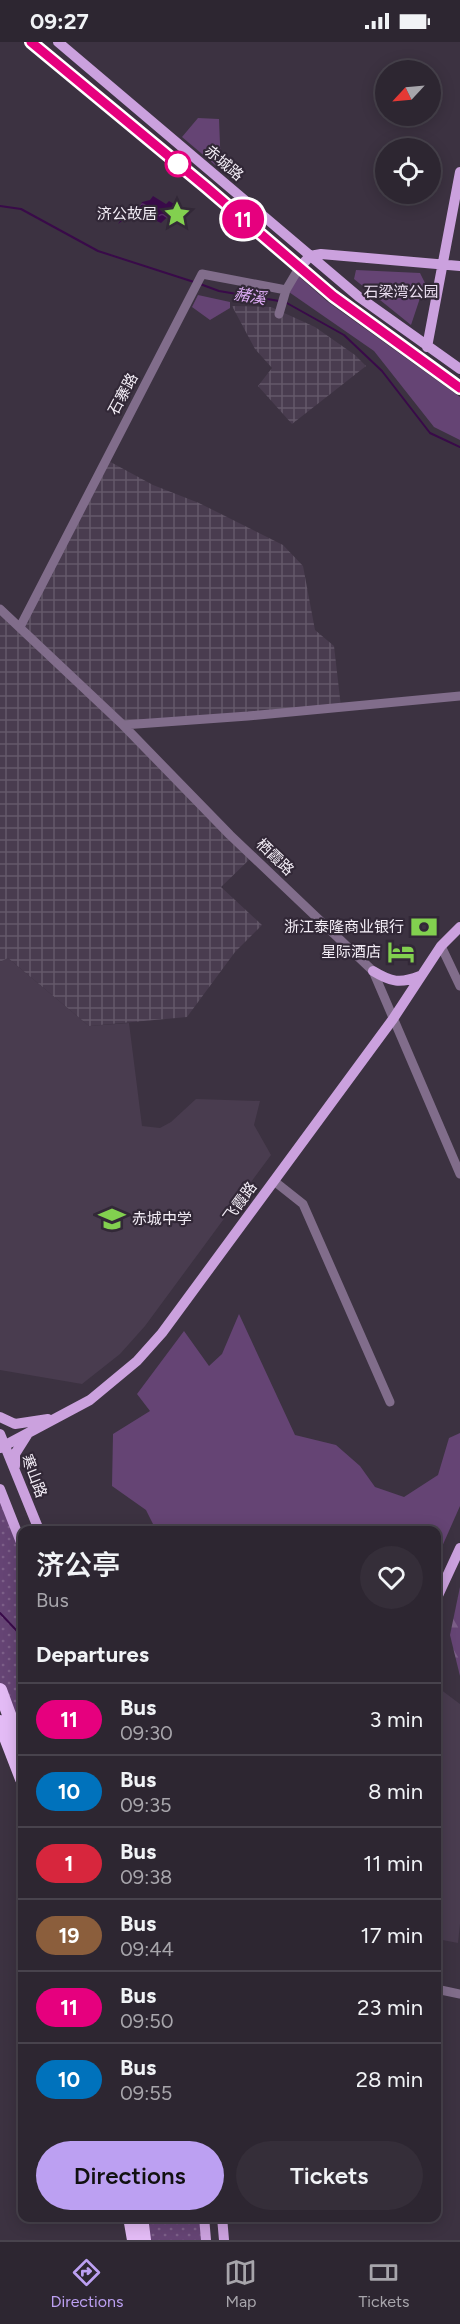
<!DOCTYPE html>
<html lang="en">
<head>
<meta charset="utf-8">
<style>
	:root { --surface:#2d2631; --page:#352e39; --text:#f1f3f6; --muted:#a7a5ab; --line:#48434d; --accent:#bca0f2 }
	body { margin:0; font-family:Figtree,"Noto Sans SC",sans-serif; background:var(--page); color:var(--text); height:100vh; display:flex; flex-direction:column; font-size:22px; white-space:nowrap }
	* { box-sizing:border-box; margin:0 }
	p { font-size:20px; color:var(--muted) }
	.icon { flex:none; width:33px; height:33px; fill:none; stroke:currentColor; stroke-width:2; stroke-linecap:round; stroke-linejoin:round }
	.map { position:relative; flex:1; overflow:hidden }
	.sheet { position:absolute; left:18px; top:1484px; width:423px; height:696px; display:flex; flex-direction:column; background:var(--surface); border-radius:12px; box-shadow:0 3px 15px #0003,0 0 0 2px var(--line) }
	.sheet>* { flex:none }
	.badge { padding:0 12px; border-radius:20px; font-size:21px; line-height:39px }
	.needle { width:39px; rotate:244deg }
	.fabs { position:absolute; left:375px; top:18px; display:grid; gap:12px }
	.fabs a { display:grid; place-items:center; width:66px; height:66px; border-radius:50%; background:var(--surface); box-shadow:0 3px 15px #0003,0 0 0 2px var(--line); font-size:30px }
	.map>.badge { position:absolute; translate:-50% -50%; box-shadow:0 0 0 3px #fff }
	h2 { padding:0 18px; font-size:22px; line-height:54px }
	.round { display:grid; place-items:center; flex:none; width:63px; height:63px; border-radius:32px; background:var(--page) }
	.overview { display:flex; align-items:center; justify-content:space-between; height:102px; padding:0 18px }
	h1 { font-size:28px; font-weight:600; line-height:45px }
	.action { display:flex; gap:12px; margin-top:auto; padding:12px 18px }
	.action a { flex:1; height:69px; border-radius:36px; background:var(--accent); color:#111; font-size:24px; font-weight:600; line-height:69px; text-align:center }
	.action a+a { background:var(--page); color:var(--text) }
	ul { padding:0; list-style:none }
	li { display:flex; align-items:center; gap:18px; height:72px; padding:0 18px; border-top:2px solid var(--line) }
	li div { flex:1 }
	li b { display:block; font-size:22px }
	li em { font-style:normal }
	li .badge { min-width:66px; font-weight:700; text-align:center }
	.status { display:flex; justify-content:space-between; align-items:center; height:42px; padding:0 30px; background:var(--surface); direction:ltr }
	.status svg { height:16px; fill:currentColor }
	.dock { display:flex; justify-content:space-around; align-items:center; height:84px; border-top:2px solid var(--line); background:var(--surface); font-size:16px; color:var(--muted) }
	.dock a { display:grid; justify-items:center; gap:3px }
	.dock .selected { color:var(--accent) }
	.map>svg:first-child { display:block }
	.built { fill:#493c4f }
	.industrial { fill:url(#industrial-grid) }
	.grass { fill:url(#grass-dots) }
	.forest { fill:url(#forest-firs) }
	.park { fill:#654474 }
	.water { fill:url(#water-ripples) }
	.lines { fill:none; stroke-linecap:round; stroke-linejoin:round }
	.stream { stroke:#390a49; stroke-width:2 }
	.minor { stroke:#816d8b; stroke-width:9 }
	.major { stroke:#cba1de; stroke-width:10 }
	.highway { stroke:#e3bbf5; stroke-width:14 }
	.line-casing { stroke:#fff; stroke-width:14 }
	.line { stroke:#e6007e; stroke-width:9 }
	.stop-dot { fill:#fff; stroke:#e6007e; stroke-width:3 }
	.labels { text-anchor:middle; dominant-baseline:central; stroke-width:4.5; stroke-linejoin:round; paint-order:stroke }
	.street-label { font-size:15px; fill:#f3edf6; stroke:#322837 }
	.poi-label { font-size:15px; fill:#f3edf6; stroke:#322837; text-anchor:end }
	.park-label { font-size:15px; fill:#ecdff2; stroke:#322837 }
	.water-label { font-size:16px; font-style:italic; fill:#e1aff9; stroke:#322837 }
</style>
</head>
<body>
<div class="status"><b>09:27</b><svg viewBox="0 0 49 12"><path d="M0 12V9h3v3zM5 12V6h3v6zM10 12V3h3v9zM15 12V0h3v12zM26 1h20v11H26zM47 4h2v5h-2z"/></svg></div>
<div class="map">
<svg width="460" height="2198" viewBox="0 0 460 2198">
	<defs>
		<pattern id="industrial-grid" width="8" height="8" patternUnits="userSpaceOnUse" patternTransform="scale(1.5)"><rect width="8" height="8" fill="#493c4f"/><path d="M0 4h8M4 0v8" fill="none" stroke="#645869"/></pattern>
		<pattern id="grass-dots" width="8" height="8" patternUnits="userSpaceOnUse" patternTransform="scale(1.5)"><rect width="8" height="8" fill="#654474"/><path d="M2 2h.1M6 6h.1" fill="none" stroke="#7c5f88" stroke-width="1.8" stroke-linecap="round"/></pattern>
		<pattern id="forest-firs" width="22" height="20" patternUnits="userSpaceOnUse" patternTransform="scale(1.5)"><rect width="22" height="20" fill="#654474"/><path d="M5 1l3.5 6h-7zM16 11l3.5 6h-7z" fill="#7c5f88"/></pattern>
		<pattern id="water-ripples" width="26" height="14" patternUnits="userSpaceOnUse" patternTransform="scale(1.5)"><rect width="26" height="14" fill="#390a49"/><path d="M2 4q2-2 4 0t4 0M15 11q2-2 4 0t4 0" fill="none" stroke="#562e64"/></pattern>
	</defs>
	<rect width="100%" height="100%" fill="#3c3241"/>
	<path class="built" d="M8,916L89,984L129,981L142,1084L160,1086L171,1080L196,1057L260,1059L254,1083L271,1113L145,1284L120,1312L82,1342L0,1328V920Z
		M436,1644L460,1662V1882L458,1901L437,1897Z"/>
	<path class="industrial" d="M232,264L271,265L315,285L355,313L366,324L292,382L258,344L272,326L255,307Z
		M105,417L153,443L199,461L283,503L303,524L315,588L334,604L341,665L124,683L253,814L221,845L262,883L235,910L187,975L89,984L8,916L0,920V567L19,585Z"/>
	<path class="grass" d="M0,1457L22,1503V1708L0,1648Z
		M141,2175H204L206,2198H144Z"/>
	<path class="forest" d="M460,1545V1634L450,1593Z"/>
	<path class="park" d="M198,76L219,77L221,128L182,95Z
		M356,228L420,231L425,241L411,283L354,237Z
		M296,232L328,260L460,355V398L434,385L374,309L286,248Z
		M198,253L230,260V266L210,278L192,265Z
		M239,1272L295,1393L336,1403L360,1424L375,1445L404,1455L438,1433L449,1396L460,1391V1464L437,1516L436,1488H156L146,1468L112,1444L113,1392L150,1369L137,1352L184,1289L209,1324L222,1312Z"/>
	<path class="water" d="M153,154L166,162L169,159L174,162L176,167L161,181L150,176L147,177L138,171L125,177L118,182L122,176L138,169L142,160L150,158Z"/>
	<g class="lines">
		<path class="stream" d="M0,164L21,167L98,209L194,240
			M200,242L219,249L279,259
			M285,260L344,293L382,329L430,391L460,405
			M0,1571L17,1589L22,1591"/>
		<path class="minor" d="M279,272L286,248
			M0,567L123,683L230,793L373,929L460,1132
			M20,585L202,232L286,248L299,226
			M123,683L248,674L460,654
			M441,904L460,944
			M274,1139L303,1162L390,1360
			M436,1947L460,1952"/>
		<path class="major" d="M31,0L206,145L333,254L460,346
			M58,0L359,255L460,327
			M299,226L310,214L321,212L460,224
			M427,305L460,130
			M373,929C391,940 400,942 420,934
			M0,1375L15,1382L48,1377
			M0,1392L39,1488
			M0,1406L90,1358L137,1319L162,1291L393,977L441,904L460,885
			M15,1424V1412L27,1393
			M0,1447L22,1503
			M436,1558L460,1506
			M204,2175L206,2198
			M222,2175L224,2198"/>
		<path class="highway" d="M0,1648L22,1708
			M0,1680L22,1737
			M130,2175L134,2198
			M141,2175L144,2198"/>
	</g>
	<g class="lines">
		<defs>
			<path id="line" d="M31,0L206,145L333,254L460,346"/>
		</defs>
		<use href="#line" class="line-casing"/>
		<use href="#line" class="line"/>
	</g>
	<defs>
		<symbol id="sight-bare" viewBox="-9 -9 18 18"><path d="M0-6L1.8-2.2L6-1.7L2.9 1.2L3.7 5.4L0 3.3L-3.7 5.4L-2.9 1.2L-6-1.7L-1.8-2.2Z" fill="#82d04f" stroke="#322837" stroke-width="2.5" paint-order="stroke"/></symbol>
		<symbol id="bank-bare" viewBox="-9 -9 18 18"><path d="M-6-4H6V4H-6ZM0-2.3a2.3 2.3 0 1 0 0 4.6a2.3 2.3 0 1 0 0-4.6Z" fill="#82d04f" stroke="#322837" stroke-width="2.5" paint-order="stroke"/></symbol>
		<symbol id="hotel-bare" viewBox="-9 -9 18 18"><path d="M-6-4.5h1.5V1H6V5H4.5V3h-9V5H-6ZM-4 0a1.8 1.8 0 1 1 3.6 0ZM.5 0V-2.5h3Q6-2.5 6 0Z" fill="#82d04f" stroke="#322837" stroke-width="2.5" paint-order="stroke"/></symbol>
		<symbol id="school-bare" viewBox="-9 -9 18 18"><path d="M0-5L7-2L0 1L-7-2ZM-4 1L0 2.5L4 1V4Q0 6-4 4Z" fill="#82d04f" stroke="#322837" stroke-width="2.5" paint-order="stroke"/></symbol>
	</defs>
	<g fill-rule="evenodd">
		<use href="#sight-bare" x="158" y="153" width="38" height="38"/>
		<use href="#bank-bare" x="405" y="866" width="38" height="38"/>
		<use href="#hotel-bare" x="382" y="891" width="38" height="38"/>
		<use href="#school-bare" x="93" y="1158" width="38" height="38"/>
	</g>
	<circle class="stop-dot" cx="178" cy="122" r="12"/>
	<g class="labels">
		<g class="street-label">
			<text transform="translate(224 121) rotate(40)">赤城路</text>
			<text transform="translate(123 352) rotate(-62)">石寨路</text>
			<text transform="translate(275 815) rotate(44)">栖霞路</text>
			<text transform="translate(240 1160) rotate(-54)">飞霞路</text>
			<text transform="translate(34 1434) rotate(69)">寒山路</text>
		</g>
		<g class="poi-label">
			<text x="157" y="172">济公故居</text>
			<text x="404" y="885">浙江泰隆商业银行</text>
			<text x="381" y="910">星际酒店</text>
			<text x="132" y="1177" text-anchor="start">赤城中学</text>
		</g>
		<g class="park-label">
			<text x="401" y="250">石梁湾公园</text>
		</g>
		<g class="water-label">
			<text transform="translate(250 254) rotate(10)">赭溪</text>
		</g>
	</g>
</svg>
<div class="fabs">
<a><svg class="needle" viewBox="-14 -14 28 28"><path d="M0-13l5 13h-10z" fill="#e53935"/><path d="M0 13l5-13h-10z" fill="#a7a5ab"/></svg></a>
<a><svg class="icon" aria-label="locate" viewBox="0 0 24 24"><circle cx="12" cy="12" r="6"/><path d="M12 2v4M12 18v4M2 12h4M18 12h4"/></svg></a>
</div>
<b class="badge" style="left:243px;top:177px;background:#e6007e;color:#fff">11</b>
<section class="sheet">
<div class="overview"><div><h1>济公亭</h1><p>Bus</p></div><a class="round"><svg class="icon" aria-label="heart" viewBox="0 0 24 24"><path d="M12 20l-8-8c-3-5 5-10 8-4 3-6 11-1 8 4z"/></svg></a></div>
<h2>Departures</h2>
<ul>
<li><span class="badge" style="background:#e6007e;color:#fff">11</span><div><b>Bus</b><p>09:30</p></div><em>3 min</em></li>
<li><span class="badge" style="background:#0072bc;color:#fff">10</span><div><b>Bus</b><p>09:35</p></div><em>8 min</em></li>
<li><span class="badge" style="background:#d7263d;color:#fff">1</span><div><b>Bus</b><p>09:38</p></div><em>11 min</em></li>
<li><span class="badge" style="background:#8b5e3c;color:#fff">19</span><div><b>Bus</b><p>09:44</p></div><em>17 min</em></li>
<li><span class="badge" style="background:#e6007e;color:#fff">11</span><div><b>Bus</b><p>09:50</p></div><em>23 min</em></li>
<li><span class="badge" style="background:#0072bc;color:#fff">10</span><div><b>Bus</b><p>09:55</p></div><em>28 min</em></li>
</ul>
<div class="action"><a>Directions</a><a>Tickets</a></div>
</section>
</div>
<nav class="dock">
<a class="selected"><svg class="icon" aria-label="directions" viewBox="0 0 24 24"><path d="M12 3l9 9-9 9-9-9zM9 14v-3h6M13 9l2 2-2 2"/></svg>Directions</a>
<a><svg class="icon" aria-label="map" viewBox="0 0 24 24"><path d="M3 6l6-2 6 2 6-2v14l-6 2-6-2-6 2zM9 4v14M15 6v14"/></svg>Map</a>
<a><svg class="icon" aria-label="tickets" viewBox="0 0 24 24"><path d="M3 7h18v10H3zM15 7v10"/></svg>Tickets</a>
</nav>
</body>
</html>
